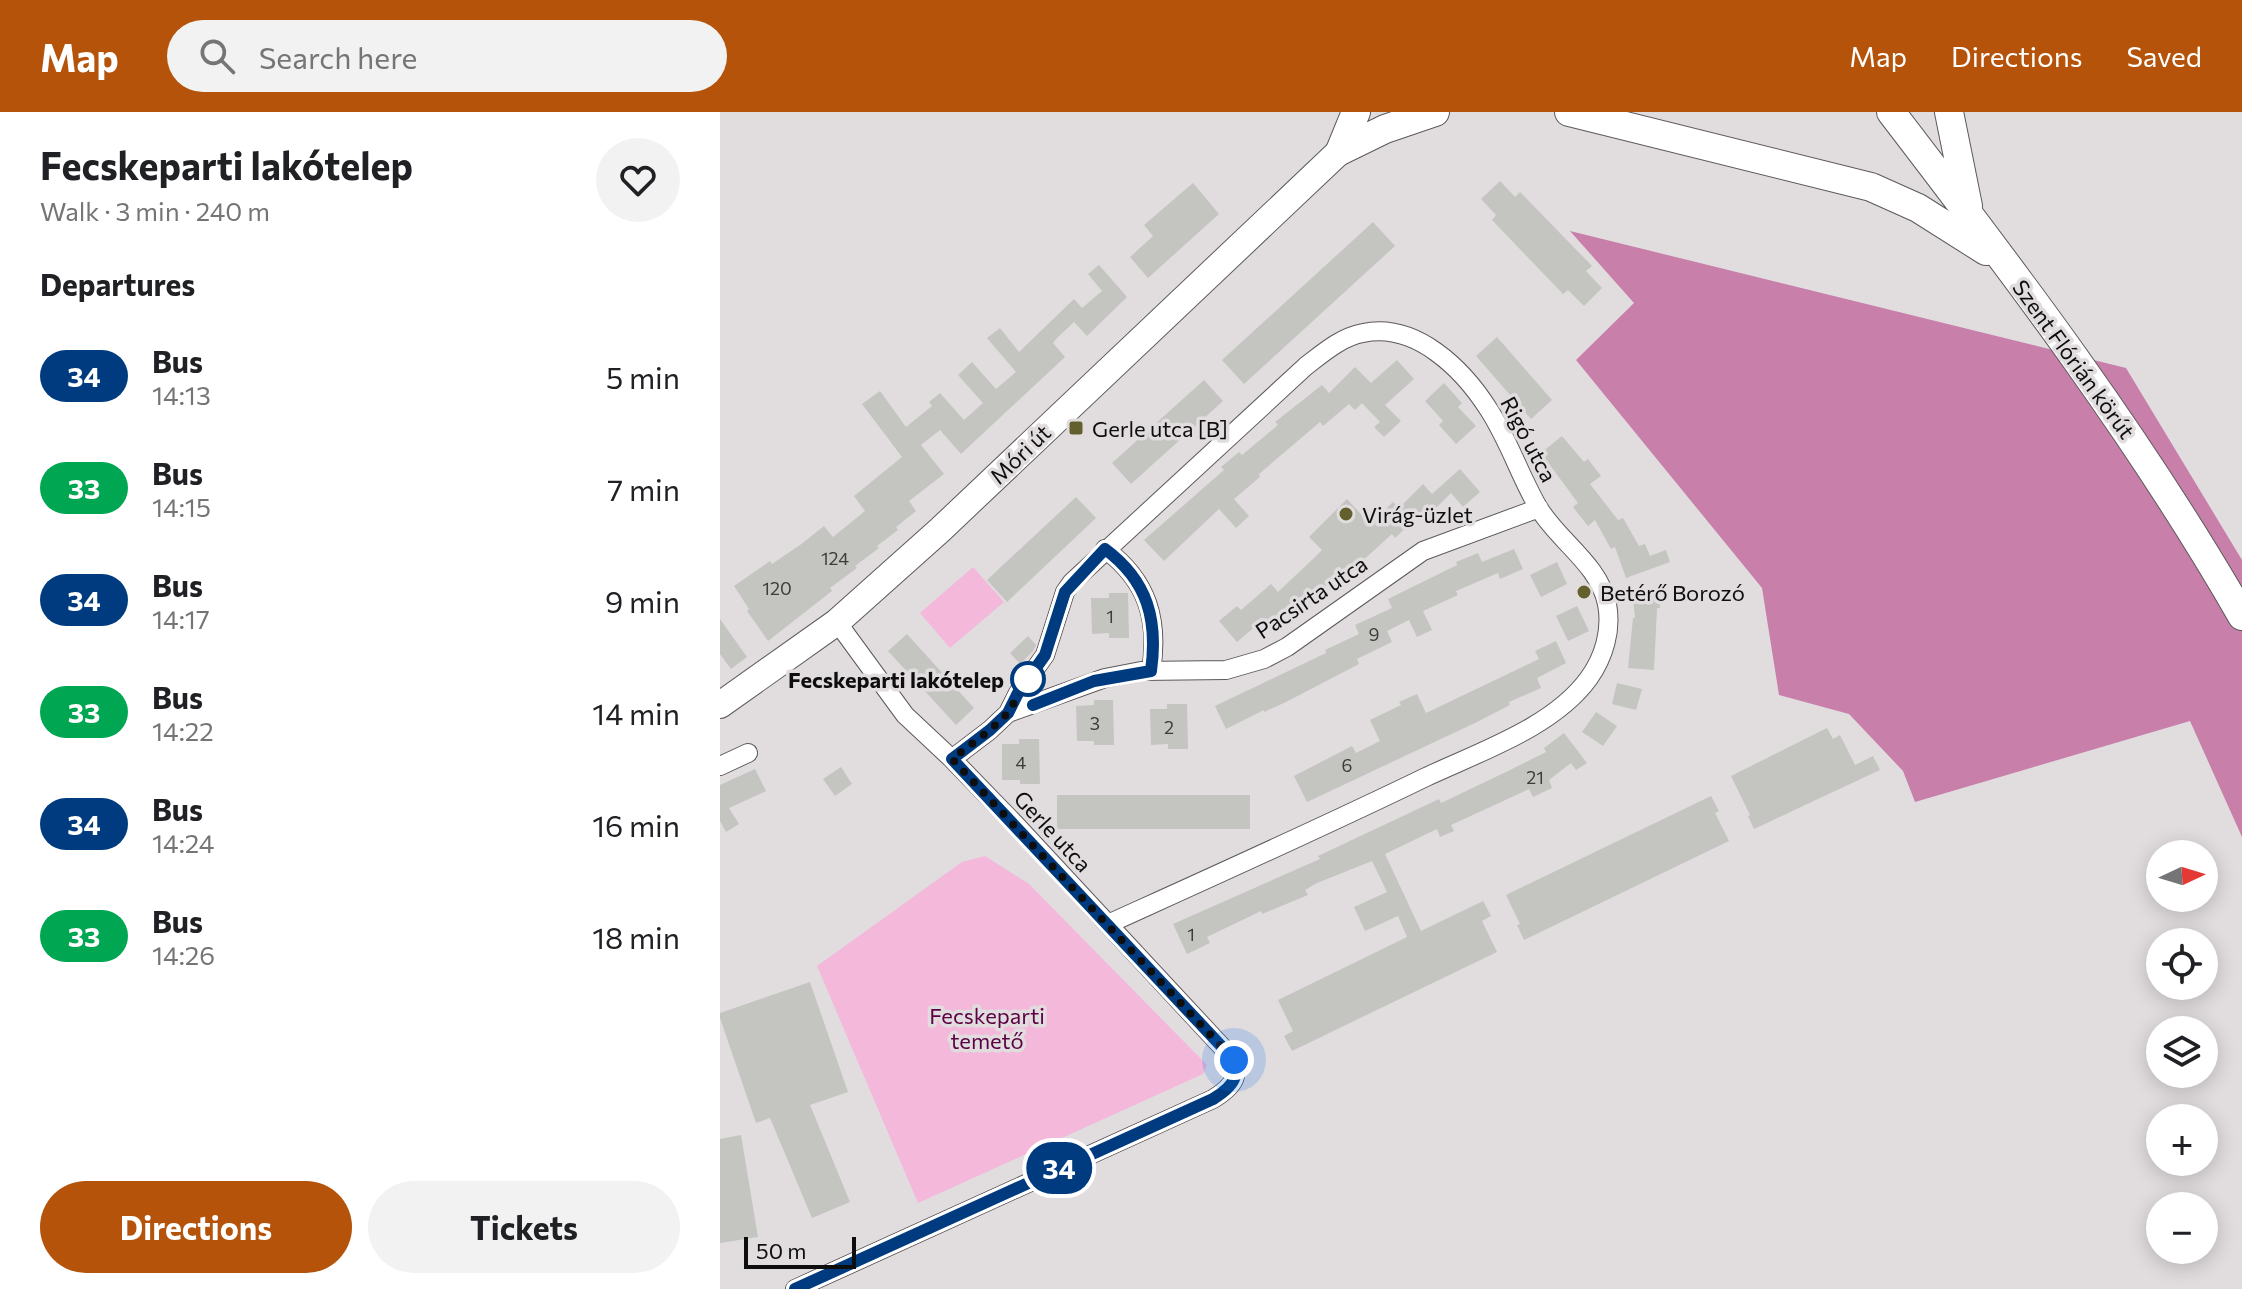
<!DOCTYPE html>
<html lang="en">
<head>
<meta charset="utf-8">
<style>
	:root { --surface:#fff; --page:#f2f2f2; --text:#202124; --muted:#757577; --accent:#b45309 }
	body { margin:0; font-family:Commissioner,sans-serif; background:var(--page); color:var(--text); height:100vh; display:flex; flex-direction:column; font-size:30px; white-space:nowrap }
	* { box-sizing:border-box; margin:0 }
	p { font-size:26px; color:var(--muted) }
	.icon { flex:none; width:44px; height:44px; fill:none; stroke:currentColor; stroke-width:2; stroke-linecap:round; stroke-linejoin:round }
	.map { position:relative; flex:1; overflow:hidden }
	.side { display:flex; flex-direction:column; background:var(--surface); width:720px }
	.side>* { flex:none }
	.badge { padding:0 16px; border-radius:26px; font-size:28px; line-height:52px }
	.needle { width:52px; rotate:86deg }
	.tools { position:absolute; left:1426px; top:728px; display:grid; gap:16px }
	.tools a { display:grid; place-items:center; width:72px; height:72px; border-radius:50%; background:var(--surface); box-shadow:0 4px 20px #0003; font-size:40px }
	.scale { position:absolute; left:24px; bottom:20px; width:112px; box-sizing:border-box; padding-left:8px; border:4px solid #0f0e0f; border-top:0; font-size:22px; line-height:28px; white-space:nowrap; color:#0f0e0f; -webkit-text-stroke:6px #e1dddf; paint-order:stroke }
	.you { position:absolute; width:40px; height:40px; margin:-20px; border:6px solid #fff; border-radius:50%; background:#1a73e8; box-shadow:0 0 0 12px #1a73e833 }
	.map>.badge { position:absolute; translate:-50% -50%; box-shadow:0 0 0 4px #fff }
	h2 { padding:0 40px; font-size:30px; line-height:72px }
	.round { display:grid; place-items:center; flex:none; width:84px; height:84px; border-radius:42px; background:var(--page) }
	.summary { display:flex; align-items:center; justify-content:space-between; height:136px; padding:0 40px }
	h1 { font-size:38px; font-weight:700; line-height:60px }
	.button { display:flex; gap:16px; margin-top:auto; padding:16px 40px }
	.button a { flex:1; height:92px; border-radius:48px; background:var(--accent); color:#fff; font-size:32px; font-weight:700; line-height:92px; text-align:center }
	.button a+a { background:var(--page); color:var(--text) }
	ul { padding:0; list-style:none }
	li { display:flex; align-items:center; gap:24px; height:112px; padding:0 40px }
	li div { flex:1 }
	li b { display:block; font-size:30px }
	li em { font-style:normal }
	li .badge { min-width:88px; font-weight:700; text-align:center }
	header { display:flex; align-items:center; gap:48px; box-sizing:border-box; height:112px; padding:0 40px; background:var(--accent); color:#fff }
	header strong { font-size:38px }
	nav { display:flex; gap:44px; margin-inline-start:auto; font-size:28px }
	.search { width:560px; height:72px; background:var(--page); display:flex; align-items:center; gap:20px; box-sizing:border-box; padding:0 28px; border-radius:44px; color:var(--muted); font-size:30px }
	main { display:flex; flex:1; min-height:0 }
	.map>svg:first-child { display:block }
	.green { fill:#f3b8da }
	.forest { fill:#c87faa }
	.building { fill:#c4c4c1 }
	.lines { fill:none; stroke-linecap:round; stroke-linejoin:round }
	.street-casing { stroke:#5c595b; stroke-width:20 }
	.secondary-casing { stroke:#5c595b; stroke-width:28 }
	.primary-casing { stroke:#5c595b; stroke-width:30 }
	.street { stroke:#fff; stroke-width:18 }
	.secondary { stroke:#fff; stroke-width:26 }
	.primary { stroke:#fff; stroke-width:28 }
	.line-casing { stroke:#fff; stroke-width:18 }
	.line { stroke:#003b80; stroke-width:12 }
	.walk { stroke:#0f0e0f; stroke-width:8; stroke-dasharray:0 14.4 }
	.poi-dot { fill:#63602d; stroke:#e1dddf; stroke-width:3 }
	.stop-dot { fill:#fff; stroke:#003b80; stroke-width:4 }
	.labels { text-anchor:middle; dominant-baseline:central; stroke-width:7; stroke-linejoin:round; paint-order:stroke }
	.number-label { font-size:18px; fill:#3c3c3c }
	.street-label { font-size:22px; fill:#0f0e0f; stroke:#e1dddf }
	.poi-label { font-size:22px; fill:#0f0e0f; stroke:#e1dddf; text-anchor:start }
	.stop-label { font-size:22px; font-weight:bold; fill:#0f0e0f; stroke:#e1dddf; text-anchor:end }
	.park-label { font-size:22px; fill:#5c0143; stroke:#e1dddf }
</style>
</head>
<body>
<header>
<strong>Map</strong>
<div class="search"><svg class="icon" aria-label="search" viewBox="0 0 24 24"><circle cx="10" cy="10" r="6"/><path d="M15 15l6 6"/></svg>Search here</div>
<nav><a>Map</a><a>Directions</a><a>Saved</a></nav>
</header>
<main>
<section class="side">
<div class="summary"><div><h1>Fecskeparti lakótelep</h1><p>Walk · 3 min · 240 m</p></div><a class="round"><svg class="icon" aria-label="heart" viewBox="0 0 24 24"><path d="M12 20l-8-8c-3-5 5-10 8-4 3-6 11-1 8 4z"/></svg></a></div>
<h2>Departures</h2>
<ul>
<li><span class="badge" style="background:#003b80;color:#fff">34</span><div><b>Bus</b><p>14:13</p></div><em>5 min</em></li>
<li><span class="badge" style="background:#00a651;color:#fff">33</span><div><b>Bus</b><p>14:15</p></div><em>7 min</em></li>
<li><span class="badge" style="background:#003b80;color:#fff">34</span><div><b>Bus</b><p>14:17</p></div><em>9 min</em></li>
<li><span class="badge" style="background:#00a651;color:#fff">33</span><div><b>Bus</b><p>14:22</p></div><em>14 min</em></li>
<li><span class="badge" style="background:#003b80;color:#fff">34</span><div><b>Bus</b><p>14:24</p></div><em>16 min</em></li>
<li><span class="badge" style="background:#00a651;color:#fff">33</span><div><b>Bus</b><p>14:26</p></div><em>18 min</em></li>
</ul>
<div class="button"><a>Directions</a><a>Tickets</a></div>
</section>
<div class="map">
<svg width="1522" height="1177" viewBox="0 0 1522 1177">
	<rect width="100%" height="100%" fill="#e1dddf"/>
	<path class="green" d="M253,455L284,490L230,536L200,501Z
		M265,744L309,772L487,953L483,962L198,1091L97,854L242,750Z"/>
	<path class="forest" d="M850,119L1406,256L1522,448V725L1470,609L1195,690L1183,659L1129,602L1059,583L1042,476L856,248L914,191Z"/>
	<path class="building" d="M780,69L795,85L800,80L872,154L866,159L882,176L864,194L848,178L843,182L772,108L776,103L761,87Z
		M473,71L499,102L428,166L410,145L433,124L424,113Z
		M653,110L675,134L524,272L502,248Z
		M379,153L407,185L367,224L354,210L337,226L333,231L345,245L241,342L220,318L201,333L224,362L189,389L196,399L176,415L178,418L157,434L159,436L135,454L137,456L110,476L112,479L48,529L27,499L29,497L14,474L50,449L52,452L80,433L104,414L113,425L145,399L134,384L182,345L142,292L160,279L186,315L212,294L209,290L220,281L244,308L263,291L238,263L252,250L276,277L296,260L267,226L280,216L299,240L354,187L362,196L382,179L368,162Z
		M777,225L832,288L811,307L756,244Z
		M677,248L694,267L665,293L681,309L664,325L654,315L660,310L642,291L635,298L629,292L603,314L600,310L539,362L540,365L514,387L529,404L516,416L499,397L444,449L424,428L504,358L501,355L519,340L522,343L558,313L555,310L602,273L609,281L635,255L651,271Z
		M484,268L503,289L411,372L392,351Z
		M724,271L742,291L738,295L756,314L736,332L719,313L723,309L705,289Z
		M842,324L864,350L868,347L881,364L870,372L898,408L903,406L919,434L925,432L930,444L946,438L950,450L906,466L895,435L891,437L875,408L868,414L853,395L858,391L821,341Z
		M740,357L760,380L743,395L731,381L705,407L700,402L675,426L672,422L618,471L614,467L588,491L585,488L551,517L543,508L517,530L499,509L517,494L521,498L551,472L558,480L594,446L602,438L589,425L627,387L650,412L673,390L679,396L703,372L712,382Z
		M356,385L376,406L287,490L267,468Z
		M794,437L803,457L780,467L778,461L736,479L738,483L703,499L712,518L697,525L689,508L667,519L672,530L637,547L639,552L566,590L544,600V598L506,617L495,594L606,541L605,538L639,522L635,513L672,496L668,487L737,453L736,450L758,441L762,450Z
		M837,450L847,472L821,485L810,463Z
		M939,475L940,496H937L934,558L908,556L913,506H915L912,477Z
		M389,481H408L409,526H389V521L372,522L371,486H389Z
		M857,494L869,519L848,529L836,504Z
		M0,507L27,545L11,557L0,542Z
		M187,522L254,596L236,613L168,539Z
		M308,524L316,533L313,539L300,552L290,541Z
		M836,529L846,551L817,566L821,576L789,590L790,593L755,611L587,690L574,664L632,634L636,641L660,629L650,608L681,593L679,590L697,582L706,601L819,547L815,539Z
		M897,571L922,577L916,598L892,592Z
		M374,588H393L394,633H374V629H357L356,594L374,593Z
		M447,592H467L468,637H448V632L431,633L430,597H447Z
		M876,600L897,614L883,634L862,620Z
		M1107,616L1113,627L1120,623L1135,653L1153,644L1160,658L1034,717L1028,704L1030,703L1011,664Z
		M844,621L867,651L856,658L851,651L829,668L832,676L813,685L809,677L731,713L734,719L720,725L717,717L665,742L701,819L763,789L771,804L762,809L777,840L572,939L564,924L573,919L558,888L687,825L678,804L645,819L634,795L667,780L652,749L597,771L585,778L588,783L542,802L541,799L487,825L490,831L467,842L453,812L600,747L598,744L685,703L719,687L721,691L786,660L826,640L824,636Z
		M299,627H319L320,672H300V668H282V632H299Z
		M121,655L132,672L115,684L103,667Z
		M35,657L46,679L9,696L19,712L6,720L0,709V673Z
		M337,683H530V717H337Z
		M991,684L999,699L995,701L1009,729L804,828L797,813L800,812L786,783Z
		M90,870L128,980L90,993L130,1090L92,1106L50,1006L36,1011L0,906V901Z
		M21,1023L38,1125L0,1131V1027Z"/>
	<g class="lines">
		<defs>
			<path id="street" d="M385,437C428,469 439,508 431,559
				M288,601L385,566L421,559L506,558L544,547L567,535L703,439L819,396
				M232,647L270,618L288,601L298,581L325,543L345,480L352,470L586,254C603,241 621,225 643,221C696,210 743,257 769,298C789,329 800,364 818,395C838,429 879,452 887,492C892,518 884,545 869,566C834,615 759,640 706,665C601,716 494,764 388,812
				M0,654L28,641
				M75,1177L493,987C516,973 524,960 504,937L297,714L232,647L185,603L117,510"/>
			<path id="secondary" d="M0,593L117,510L220,418L620,39"/>
			<path id="primary" d="M849,0L1151,75L1198,96L1266,139
				M1171,0C1296,163 1420,326 1522,504
				M1229,0L1248,94
				M620,39L665,17L715,0
				M620,39L636,0"/>
		</defs>
		<use href="#street" class="street-casing"/>
		<use href="#secondary" class="secondary-casing"/>
		<use href="#primary" class="primary-casing"/>
		<use href="#street" class="street"/>
		<use href="#secondary" class="secondary"/>
		<use href="#primary" class="primary"/>
	</g>
	<g class="lines">
		<defs>
			<path id="line" d="M75,1177L493,987C516,973 524,960 504,937L232,647L270,618L288,601L298,581L325,543L345,480L385,437C428,469 438,508 431,559L374,569L313,593"/>
		</defs>
		<use href="#line" class="line-casing"/>
		<use href="#line" class="line"/>
		<path class="walk" d="M308,567L288,601L270,618L232,647L514,948"/>
	</g>
	<g class="poi-dot">
		<rect x="348" y="308" width="16" height="16" rx="4"/>
		<circle cx="626" cy="402" r="8"/>
		<circle cx="864" cy="480" r="8"/>
	</g>
	<circle class="stop-dot" cx="308" cy="567" r="16"/>
	<g class="labels">
		<g class="number-label">
			<text x="115" y="446">124</text>
			<text x="57" y="476">120</text>
			<text x="390" y="504">1</text>
			<text x="654" y="522">9</text>
			<text x="375" y="611">3</text>
			<text x="449" y="615">2</text>
			<text x="301" y="650">4</text>
			<text x="627" y="653">6</text>
			<text x="815" y="665">21</text>
			<text x="471" y="822">1</text>
		</g>
		<g class="street-label">
			<text transform="translate(1354 247) rotate(54)">Szent Flórián körút</text>
			<text transform="translate(809 327) rotate(62)">Rigó utca</text>
			<text transform="translate(300 342) rotate(-44)">Móri út</text>
			<text transform="translate(591 485) rotate(-34)">Pacsirta utca</text>
			<text transform="translate(333 719) rotate(47)">Gerle utca</text>
		</g>
		<g class="poi-label">
			<text x="372" y="316">Gerle utca [B]</text>
			<text x="642" y="402">Virág-üzlet</text>
			<text x="880" y="480">Betérő Borozó</text>
		</g>
		<g class="stop-label">
			<text x="284" y="567">Fecskeparti lakótelep</text>
		</g>
		<g class="park-label">
			<text x="267" y="903">Fecskeparti<tspan x="267" dy="25">temető</tspan></text>
		</g>
	</g>
</svg>
<div class="tools">
<a><svg class="needle" viewBox="-14 -14 28 28"><path d="M0-13l5 13h-10z" fill="#e53935"/><path d="M0 13l5-13h-10z" fill="#757577"/></svg></a>
<a><svg class="icon" aria-label="locate" viewBox="0 0 24 24"><circle cx="12" cy="12" r="6"/><path d="M12 2v4M12 18v4M2 12h4M18 12h4"/></svg></a>
<a><svg class="icon" aria-label="layers" viewBox="0 0 24 24"><path d="M12 4l9 5-9 5-9-5zM3 14l9 5 9-5"/></svg></a>
<a>+</a>
<a>−</a>
</div>
<div class="scale">50 m</div>
<div class="you" style="left:514px;top:948px"></div>
<b class="badge" style="left:339px;top:1056px;background:#003b80;color:#fff">34</b>
</div>
</main>
</body>
</html>
